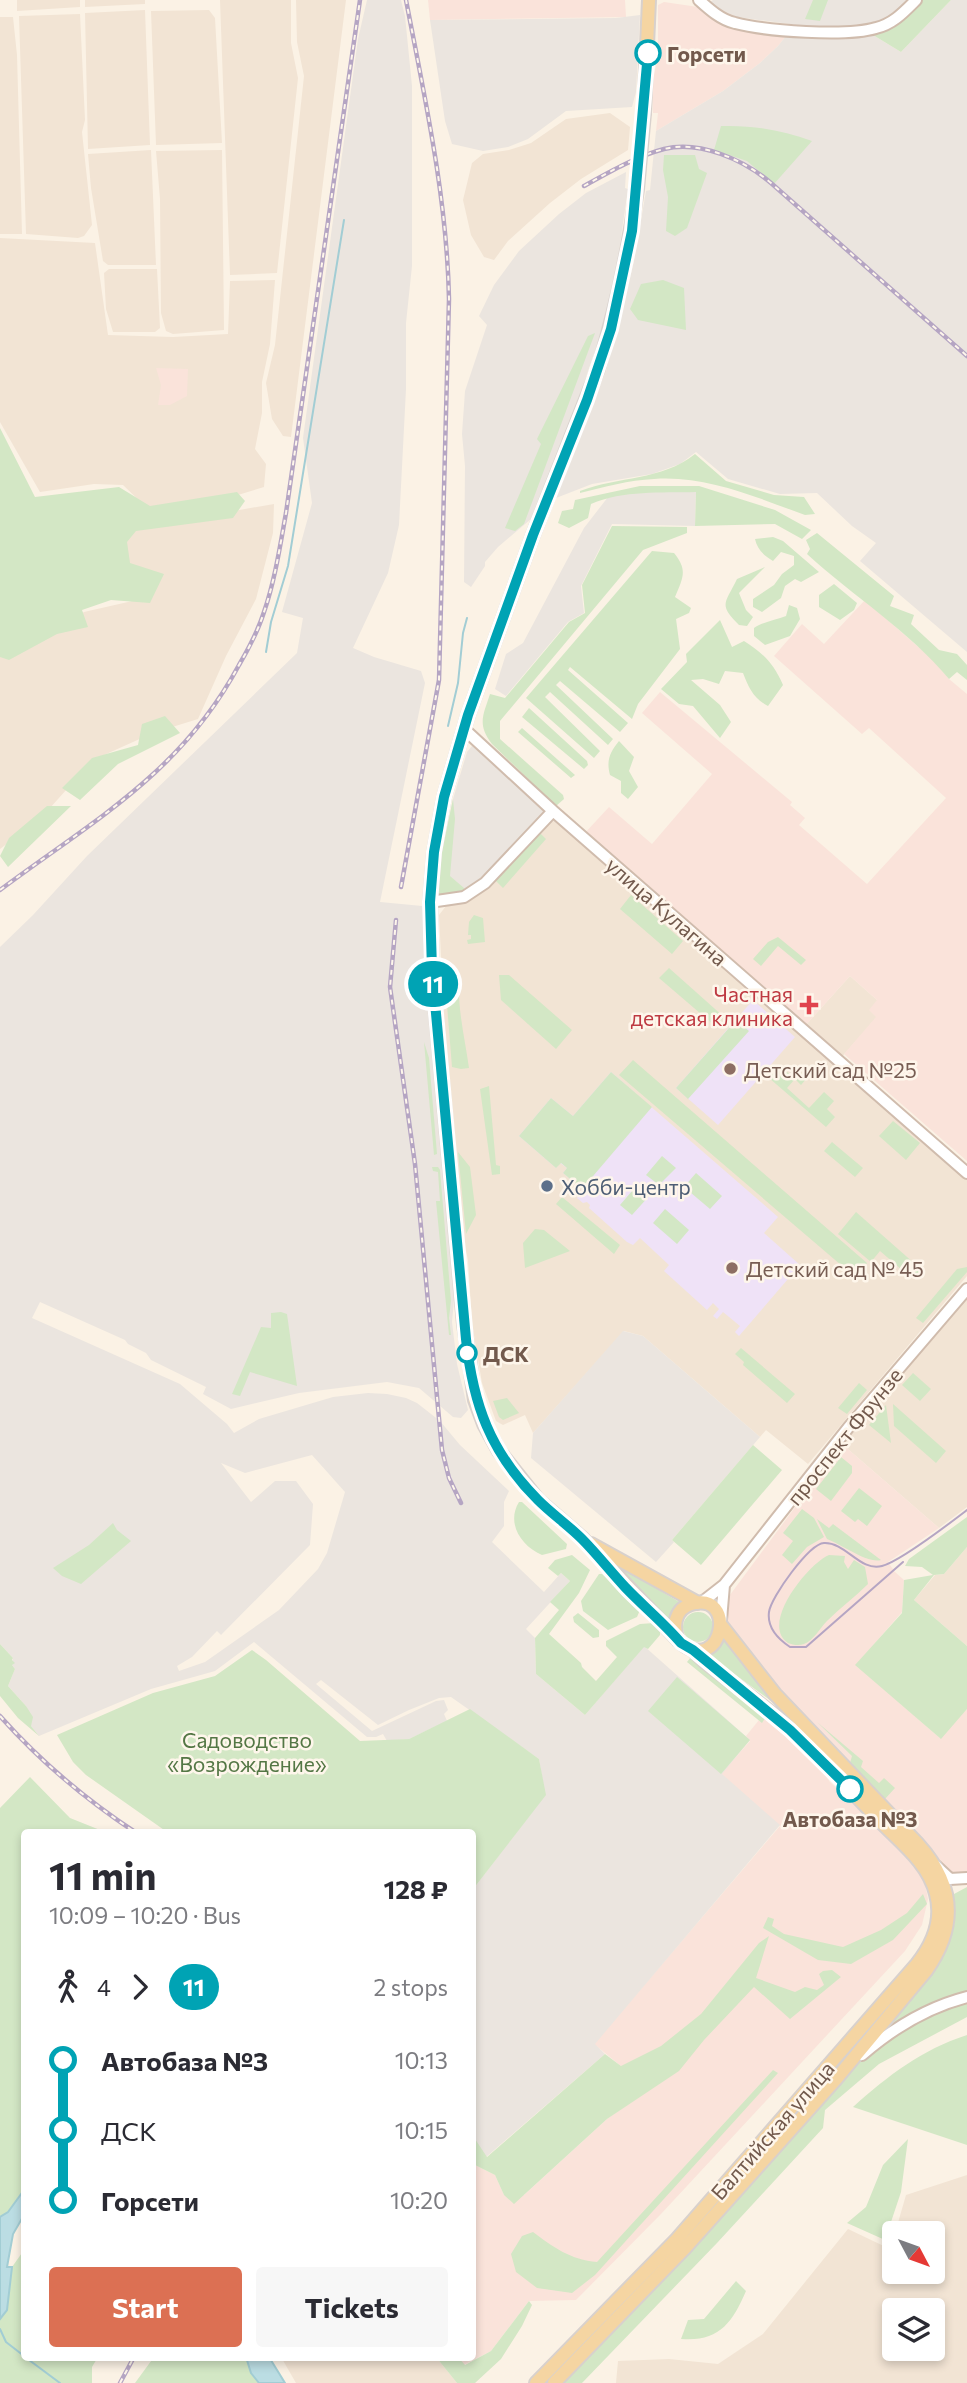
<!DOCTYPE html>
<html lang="en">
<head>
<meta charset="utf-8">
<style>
	:root { --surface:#fff; --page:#f7f7f7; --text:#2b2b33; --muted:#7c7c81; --accent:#dc7053 }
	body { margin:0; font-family:Commissioner,sans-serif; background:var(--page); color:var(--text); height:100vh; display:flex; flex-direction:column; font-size:26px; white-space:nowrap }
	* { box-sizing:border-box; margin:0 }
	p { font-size:23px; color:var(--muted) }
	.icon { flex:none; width:38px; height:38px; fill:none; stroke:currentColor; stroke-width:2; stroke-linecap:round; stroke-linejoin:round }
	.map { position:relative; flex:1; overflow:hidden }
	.details { position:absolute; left:21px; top:1829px; width:455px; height:532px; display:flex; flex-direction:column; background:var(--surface); border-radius:7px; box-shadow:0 4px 10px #0003 }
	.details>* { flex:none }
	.badge { padding:0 14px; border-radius:23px; font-size:24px; line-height:46px }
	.needle { width:46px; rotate:131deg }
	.controls { position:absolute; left:882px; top:2221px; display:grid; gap:14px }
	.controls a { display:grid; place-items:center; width:63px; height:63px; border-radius:7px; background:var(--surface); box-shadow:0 4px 10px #0003; font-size:35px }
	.map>.badge { position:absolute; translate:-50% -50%; box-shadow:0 0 0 4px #fff }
	.legs { display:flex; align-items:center; gap:10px; height:77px; padding:0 28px; font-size:23px }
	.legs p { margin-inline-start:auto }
	.head { display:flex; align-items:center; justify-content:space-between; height:119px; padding:0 28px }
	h1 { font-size:38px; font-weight:700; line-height:52px }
	.cta { display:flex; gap:14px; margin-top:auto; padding:14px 28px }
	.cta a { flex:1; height:80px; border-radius:7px; background:var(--accent); color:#fff; font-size:28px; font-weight:700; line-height:80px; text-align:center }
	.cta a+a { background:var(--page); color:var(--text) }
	ul { padding:0 28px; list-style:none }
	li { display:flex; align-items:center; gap:24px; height:70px; font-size:26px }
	li i { display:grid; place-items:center; width:10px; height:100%; margin:0 9px; background:currentColor }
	li i::after { content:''; width:18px; height:18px; margin:-9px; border:5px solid; border-radius:50%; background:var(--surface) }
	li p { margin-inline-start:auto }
	li:first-child i { background:linear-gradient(#0000 50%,currentColor 0) }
	li:last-child i { background:linear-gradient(currentColor 50%,#0000 0) }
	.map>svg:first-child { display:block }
	.residential { fill:#f2e4d4; fill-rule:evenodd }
	.commercial { fill:#fae3da }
	.industrial { fill:#ebe5df; fill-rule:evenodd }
	.education { fill:#efe2f7 }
	.green { fill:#d3e7c5 }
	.water { fill:#bbdde3; stroke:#a2cdd4; stroke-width:2 }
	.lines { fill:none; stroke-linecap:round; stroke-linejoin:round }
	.stream { stroke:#a2cdd4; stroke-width:2 }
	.secondary-casing { stroke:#d0bcad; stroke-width:14 }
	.primary-casing { stroke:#d8d1cd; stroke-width:16 }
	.secondary { stroke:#fff; stroke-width:10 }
	.primary { stroke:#f5d5a2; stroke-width:12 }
	.tram { stroke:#b5a5c3; stroke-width:2 }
	.rail-casing { stroke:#b5a5c3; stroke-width:4.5 }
	.rail { stroke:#fef6eb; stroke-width:2; stroke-dasharray:5; stroke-linecap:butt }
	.primary-bridge-casing { stroke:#d8d1cd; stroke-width:16; stroke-linecap:butt }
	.primary-bridge { stroke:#f5d5a2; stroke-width:12 }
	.line-1-casing { stroke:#fff; stroke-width:16 }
	.line-1 { stroke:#00a3b4; stroke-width:10 }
	.stop-1-dot { fill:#fff; stroke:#00a3b4; stroke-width:3.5 }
	.health-dot { fill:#e0444e; stroke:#fef6eb; stroke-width:2.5 }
	.education-dot { fill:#8d6e63; stroke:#fef6eb; stroke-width:2.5 }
	.service-dot { fill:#5c6f8a; stroke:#fef6eb; stroke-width:2.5 }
	.labels { text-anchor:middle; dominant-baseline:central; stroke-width:5; stroke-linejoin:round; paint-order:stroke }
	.stop-label { font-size:21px; font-weight:bold; fill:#72594c; stroke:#fef6eb; text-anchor:start }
	.street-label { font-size:21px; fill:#72594c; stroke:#fef6eb }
	.health-label { font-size:21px; fill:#be3a42; stroke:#fef6eb; text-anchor:end }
	.education-label { font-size:21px; fill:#785e54; stroke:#fef6eb; text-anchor:start }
	.service-label { font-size:21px; fill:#4e5e75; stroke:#fef6eb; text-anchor:start }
	.park-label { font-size:21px; fill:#547745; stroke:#fef6eb }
</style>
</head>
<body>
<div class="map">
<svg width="967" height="2383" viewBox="0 0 967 2383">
	<rect width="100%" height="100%" fill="#fbf2e5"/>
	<path class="residential" d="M17,0H80V7L17,11Z
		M85,0H145V4L85,7Z
		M220,0H291V43L298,78L277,273L230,275Z
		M296,0H346L291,437L283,436L272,419L266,383L275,345L304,76L297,42Z
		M145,10L150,145L88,149L85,13Z
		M209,10L215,18L222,143L156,145L151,11Z
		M80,14L85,120L82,132L92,225L84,236L78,238L26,234L19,16Z
		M0,17H13L17,55L22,234H0Z
		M610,113L630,127L628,150L581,179L550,203L508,241L494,260L484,257L471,235L463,200L472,163L483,154L509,150L531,143L566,119Z
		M151,150L156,265H108L103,261L91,188L88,154Z
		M222,150L224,330L173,334L166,331L161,313L160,199L156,151Z
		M0,238L95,243L108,335L173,337L228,334L230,281L275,280L270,344L262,382V413L255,449L266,464L264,487L228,498L150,511L123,485L94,484L40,492L0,422Z
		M109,269H157L160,328L155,332H113L106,309L104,273Z
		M274,504L273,533L256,599L226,656L198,719L153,733L93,760L41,818L0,849V634L35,637L84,612L150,597L130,570L124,541L135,528Z
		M553,821L560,823L967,1180V1276L808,1464L766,1430L760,1437L643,1336L624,1331L533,1433L525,1415L503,1425L496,1421L482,1383L472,1323L468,1260L464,1242L445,1036L439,915L446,906L465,900L545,823Z
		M850,976L877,1000V1017L840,1059L804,1027Z
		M967,1296V1507L939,1528L842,1444L892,1381Z
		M967,1547V1646L914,1600L935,1575L944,1574Z
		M967,2175V2383H616L618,2361L669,2359L718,2364L763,2334L848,2229L890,2249L894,2236V2272H933V2233H895L906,2195ZM894,2310H933V2348H894Z
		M281,2357H436L457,2383H296Z"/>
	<path class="commercial" d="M428,0H625L626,17L430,20Z
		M664,2L698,7L716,22L732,29L786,36L778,46L760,63L723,91L656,131L658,113H653L652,82L658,58V5Z
		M156,368L188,369L187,396L170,405H158L161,385Z
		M865,600L932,659L949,679L967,694V1161L844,1054L876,1017L869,1010L877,1000L850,976L804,1027L583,835L609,807L652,844L712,774L642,713L660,692L792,802L790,805L805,818L799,825L867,884L946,798L869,728L862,734L774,656L802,624L824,644Z
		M842,1444L939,1528L888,1562L895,1572L904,1580L902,1612L856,1665L940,1738L967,1709V1873L952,1874L945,1870L861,1782L850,1763L798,1711L757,1663L724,1616V1603Z
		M767,1715L816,1762L830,1782L888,1836L924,1877L928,1899L922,1925L905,1951L661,2214L576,2300L529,2301L491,2351L464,2365L458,2357H472L473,2164L495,2175L504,2195H524L607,2119L649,2089L594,2044L780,1826L721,1774L750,1741L746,1736L759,1720L762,1722Z"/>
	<path class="industrial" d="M367,0H401L405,16L412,86V266L406,323V389L399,525L388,573L353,648L374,657L421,671L425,683L380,902L422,906L425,971L454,1300L452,1322L457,1364L468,1410L461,1418L453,1417L419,1388L387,1382L299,1393L231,1409L203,1394L206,1387L151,1360L146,1353L128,1344L125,1340L40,1302L32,1318L180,1384L227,1424L234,1433L259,1419L333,1397L368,1393L387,1394L406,1398L417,1403L440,1421L460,1445L509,1491L504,1502V1526L492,1542L544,1592L561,1573L570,1581L526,1629L535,1638L536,1674L585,1715L644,1646L750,1740L722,1774L780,1825L595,2044L605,2054L486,2157L472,2136V1938L476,1935L474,1888L545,1795L539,1759L451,1697L439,1698L409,1710L378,1725L321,1680L316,1684L372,1731L436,1701L444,1700L448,1710L444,1714L447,1721L409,1739L387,1741L383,1734L376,1737H367L254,1642L215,1671L151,1689L39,1736L31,1726L26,1706L8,1686L15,1669L12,1665L13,1658L0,1644V947L33,915L87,856L297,653L303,618L282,612L312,503L303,438L358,39ZM312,1455L345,1492L327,1553L318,1569L279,1610L205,1662L179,1671L177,1666L192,1657L217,1631L221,1635L310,1545L313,1504L296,1481H275L251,1502L221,1463L245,1473Z
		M713,0H910L901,10L884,20L860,26L842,27L804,26L737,17L715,7L710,2Z
		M951,0H967V652L860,561L876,543L852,526L817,493L780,494L728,479L696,452L680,464L652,474L592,484L556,498L606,371L617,330L634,261L646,191L650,190L656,131L723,91L760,63L778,46L786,36L873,35L901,52Z
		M640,15L636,92L632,107L566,111L528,139L508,147L483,151L452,144L445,121L430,20L616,18Z
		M626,172L625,188L628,189L618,258L603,327L579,398L531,519L498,547L485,562V566L471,587L464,582L465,466L462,434L465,391L487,325L479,316L494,285L519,251L559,214L586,193Z
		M634,490L696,492L695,526L612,524L581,586L584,613L568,622L506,696L495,689L506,654L523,643L584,528L608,497Z
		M472,746L479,747L544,808V815L483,880L464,894H438L442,852L453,799L467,752Z
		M623,1331L643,1336L760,1437L672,1540L674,1542L656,1562L531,1458L533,1433Z"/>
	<path class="education" d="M753,1000L795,1037L718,1125L676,1088Z
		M611,1072L778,1217L764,1233L800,1265L739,1336L735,1332L740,1326L723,1312L717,1319L713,1316L719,1309L713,1303L707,1310L664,1271L669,1265L640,1238L633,1245L627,1242L589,1208L590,1205L587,1202L583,1203L577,1198L582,1189L563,1173L567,1168L560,1163L556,1168L519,1136L551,1098L573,1116Z"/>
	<path class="green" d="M813,0H828L820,21L805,19Z
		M922,0H951L901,52L873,35L898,23Z
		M721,126C754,125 782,130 812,141L774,184L747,161L714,150Z
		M664,155H695L699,169L707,173L687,228L675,236L666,231L668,197L663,170Z
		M663,280L684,288L686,330L638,320L630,309L641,284Z
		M595,333L524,524L515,531L505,528L541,444L537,439L588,336Z
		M0,428L35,497L119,487L150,506L237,492L245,501L233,518L136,531L127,542L130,563L164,574L150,603L111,600L82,610L88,627L57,634L9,660L0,657Z
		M695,454L726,481L774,495L804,497L815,514L805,515C758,498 706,475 654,479C629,480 604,487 580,493V491C619,476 661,481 695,454Z
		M640,486H699L775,510L811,530L802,539L775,524L695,526L696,492C660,493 624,490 591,504L588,518L569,528L558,523L562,511L573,509L575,500Z
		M612,526L687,527V533L643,550L500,721V739L563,795L564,799L556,806L492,744C477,724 483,716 490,694L505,698L569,622L585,613L582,585Z
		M817,533L894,596L890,606L914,615L911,624L939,650L957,654L967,665V680L957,672L949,679C908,630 854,597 807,554L810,549L806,540Z
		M773,537L783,541L819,572L801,582L795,579L785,586L781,598L762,612L753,607V599L774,585L782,574L794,565V556L781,552L773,561C764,556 757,549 755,539Z
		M652,551L674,553C688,570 683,578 675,597L691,608L689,613L676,619L680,649L638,704L632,719L570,667L568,670L628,723L620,732L560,681L556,685L613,739L608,745L550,692L545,697L600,751L594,758L526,698Z
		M765,567L739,593L746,610L753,617L747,626L739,625C718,604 725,604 737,579Z
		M834,584L857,603L854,610L840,620L819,607V595Z
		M789,605L797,608L800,619L790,636L765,645L754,636V628C762,622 776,620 786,616Z
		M720,620L732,647L744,641C763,653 774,664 783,685L768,706C753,698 749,688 743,673L725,671L719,684L703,679L691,680L720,705L731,722L720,738L693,706L679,704L661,689L687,662L686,654Z
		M529,708L587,761L588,765L584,769L522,717Z
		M165,716L180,733L118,764L80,800L62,788L92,758L138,745L142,724Z
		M522,728L575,775L571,778L518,732Z
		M619,741L634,757L629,771L638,787L628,799L621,793V781L610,775C606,761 610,752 619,741Z
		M453,799L455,819L450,876L464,888V894L442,898L438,894L442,852Z
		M47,806H71L8,867L0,856L9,838Z
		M538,831L546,839L503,888L494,879Z
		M631,895L683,941L672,954L620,909Z
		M474,915L483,918L485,942L468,944L467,940L471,939V935H468L469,922Z
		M778,937L806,960L801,965L778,946L761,966L753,959L768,942Z
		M669,968L724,1017L715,1026L659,978Z
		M499,975H509L572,1030L556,1049L501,1000Z
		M445,980L459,983C458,1012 465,1039 469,1068L461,1069L452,1067Z
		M736,1020L749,1031L688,1099L676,1088Z
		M424,1042L429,1058L437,1154L434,1155Z
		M633,1060L867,1263L855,1277L619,1075Z
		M780,1066L795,1079L801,1073L807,1078L801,1085L795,1079L787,1088L809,1108L824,1092L834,1101L827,1109L835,1117L826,1127L769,1078Z
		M611,1072L652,1107L582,1189L563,1173L567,1168L561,1163L556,1168L519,1136L551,1098L573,1116Z
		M489,1086L496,1165L500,1166V1174L492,1175L480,1089Z
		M893,1121L920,1143L906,1160L879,1136Z
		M832,1142L863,1168L855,1177L824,1151Z
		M458,1152L470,1167L476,1215L466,1234Z
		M662,1156L676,1168L659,1185L646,1175Z
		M432,1167H438L440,1170L451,1301L449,1318L451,1335H449L436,1201H440L438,1172L433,1171Z
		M696,1173L722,1196L710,1209L684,1187Z
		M638,1184L650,1195L632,1215L620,1205Z
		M562,1197L620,1245L614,1254L556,1204Z
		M665,1209L689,1230L677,1244L653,1223Z
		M856,1212L923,1271L909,1276L880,1251L871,1262L838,1234Z
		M535,1229L544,1230L570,1251L525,1268L523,1243Z
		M967,1267V1272L923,1323L916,1318L957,1269Z
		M281,1312L287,1314L297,1386L250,1372L240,1396L232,1394L261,1327L271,1328V1313Z
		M741,1348L795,1394L787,1403L743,1365L744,1362L735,1354Z
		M913,1373L931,1389L920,1401L902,1385Z
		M859,1383L867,1390L847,1414L838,1408Z
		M507,1398L519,1413L503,1420L499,1417L493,1401Z
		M893,1404L946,1451L936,1463L894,1426Z
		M886,1405L891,1443L869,1425Z
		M753,1445L782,1470L701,1565L672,1540Z
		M841,1457L852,1466V1473L831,1501L816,1489Z
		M859,1488L882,1506L867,1526L858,1519L855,1522L841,1511Z
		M519,1502H522L567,1544L566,1549L542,1555C521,1546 506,1523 519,1502Z
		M802,1509L814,1518L824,1537L807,1547L792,1564L782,1555L793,1541L783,1533Z
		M967,1517V1547L944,1574L934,1575L914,1600L967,1646V1709L941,1739L855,1665L902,1613L904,1580L933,1575L922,1567L905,1566L909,1559Z
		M817,1519L829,1528L833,1524L881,1560C868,1564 843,1545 827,1539Z
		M113,1523L117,1530L131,1541L81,1584L62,1576L53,1568L89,1545Z
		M572,1555L590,1570L579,1593L549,1634L581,1663L582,1667L596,1681L617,1657L606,1646V1641L640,1624L654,1623L660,1631V1635L648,1649L644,1647L585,1715L536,1674L535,1638L559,1610L550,1602L570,1581L561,1573L558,1576L548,1568L555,1560Z
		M829,1555L845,1556L844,1562L848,1569L854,1560L865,1567L868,1584C855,1597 840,1608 827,1621C820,1628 814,1640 804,1644C799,1646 793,1645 788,1643C759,1624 809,1563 829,1555Z
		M613,1563L681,1603L669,1619Z
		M599,1574H602L640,1610L637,1617L608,1630L583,1611L581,1601Z
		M683 1627a15 15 0 1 1 30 0a15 15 0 1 1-30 0Z
		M578,1613L599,1630V1637L593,1638L574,1622L573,1617Z
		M723,1639L778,1706L707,1654Z
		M0,1644L13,1658L12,1660L15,1663L12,1665L15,1669L8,1686L26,1706L33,1717L31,1726L39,1736L18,1718L0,1696Z
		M252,1650L266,1660L360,1741L409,1739L470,1709L539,1759L546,1795L474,1888L476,1935L473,1938L472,1832H167L86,1775L73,1762L57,1735L153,1693L215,1676Z
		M691,1657L767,1715L762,1723L687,1662Z
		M677,1677L750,1740L721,1774L648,1711Z
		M817,1722L863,1761L861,1767L879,1783L884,1778L895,1788L885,1799H881L861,1782L850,1763L852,1756Z
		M30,1777L70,1818L105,1832H24V2190L8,2212L0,2217V1808Z
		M967,1887V1993C932,2005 902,2018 871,2040C903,2008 945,1972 954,1926C956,1915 953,1904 954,1894Z
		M923,1894L927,1904L893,1940L851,1964L818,1960L763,1928L768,1917L774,1919L772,1926L784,1934L843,1947L881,1930L907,1913Z
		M769,1936L756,1978L795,1992L805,1987L817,1990L824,1985L819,1974L823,1971L832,1970L841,1977L790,2019L754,1987L704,2040L679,2071L607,2119L514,2204L504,2195L495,2175L473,2164V2136L487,2157L605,2054L621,2066L661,2046L701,2014L759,1943Z
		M967,1999V2017L879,2064L825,2110L823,2128L717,2243L582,2383H558L834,2085L870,2050L905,2025Z
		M967,2035V2145L853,2107C889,2075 921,2050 967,2035Z
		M773,2070L778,2073L595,2275L572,2293L537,2288L516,2272L511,2254L522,2236L533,2232C553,2247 571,2260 597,2262Z
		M908,2139L901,2192L885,2240L847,2223L866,2207L883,2165Z
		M24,2250V2357H98L92,2367V2383H0V2319L7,2310L12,2267Z
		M736,2281L746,2291C732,2324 718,2342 681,2339L688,2320L704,2319Z
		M529,2301L532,2305L522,2326L501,2359L475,2383H457L436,2357H458L465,2365L491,2351Z
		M154,2357H246L251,2373L259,2383H135Z"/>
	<path class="water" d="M24,2190V2215L13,2234L7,2267H12L7,2310L0,2319V2217L8,2212Z
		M246,2357H269L285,2383H259L251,2373Z"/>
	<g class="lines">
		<path class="stream" d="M266,652L271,622L288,566L344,220
			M448,726L458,683L463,633L467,618
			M0,2329L6,2342L24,2356
			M25,2357L60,2383"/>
		<defs>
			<path id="secondary" d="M699,0C709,9 721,20 735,23C766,31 846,37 876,28C893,24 904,12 916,0
				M464,729L553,811L967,1173
				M430,902L464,897L485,883L553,811
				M701,1603L724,1585L848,1428L967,1289
				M721,1620L724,1585
				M936,1866L950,1879L967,1878
				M862,2055C892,2029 928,2007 967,1997"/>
			<path id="primary" d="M644,113L649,0
				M637,189C629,250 616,310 598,369L533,535L468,715L444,797L434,852L430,902L432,970L464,1324L475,1400L484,1424L499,1451L538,1500L582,1538L681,1643C723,1676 738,1590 691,1604C675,1609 672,1626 678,1640
				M591,1544L698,1603
				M536,2383L677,2239L917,1964C933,1944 943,1920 936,1894C929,1863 899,1841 878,1819C850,1789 822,1759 792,1731C764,1705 733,1684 704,1661L693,1650
				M554,2383L686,2247L837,2078L926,1971C958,1926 955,1885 918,1844L775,1694L721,1625"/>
		</defs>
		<use href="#secondary" class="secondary-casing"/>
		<use href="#primary" class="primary-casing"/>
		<use href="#secondary" class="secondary"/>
		<use href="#primary" class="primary"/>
		<path class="tram" d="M903,1562L806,1647H790C778,1639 767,1627 769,1612C771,1597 809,1544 824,1543C846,1542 860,1572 882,1566C901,1561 950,1523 967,1510"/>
		<defs>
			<path id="rail" d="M584,186C609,172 637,156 664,149C700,140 744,160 771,183L967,356
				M401,887L439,680L449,299C447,198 425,99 406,0
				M0,890C94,820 181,773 239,665C249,648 258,631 264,612C275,580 280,546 286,513L360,0
				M396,920L390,987L415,1164L442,1450L449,1478L461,1503
				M0,1716C40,1761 85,1799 135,1832
				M120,2383L134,2357"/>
		</defs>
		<use href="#rail" class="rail-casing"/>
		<use href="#rail" class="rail"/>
		<defs>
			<path id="primary-bridge" d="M637,189L644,113"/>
		</defs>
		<use href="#primary-bridge" class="primary-bridge-casing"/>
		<use href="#primary-bridge" class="primary-bridge"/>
	</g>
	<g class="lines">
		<defs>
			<path id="line-1" d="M648,53L632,231L611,329L587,400L533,535L468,715L444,797L434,852L430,902L432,970L466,1339C473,1404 490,1452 538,1500C552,1514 568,1525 582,1539C597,1554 610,1571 625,1587C643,1606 664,1623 681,1643L693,1650L790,1730L850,1789"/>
		</defs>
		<use href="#line-1" class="line-1-casing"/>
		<use href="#line-1" class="line-1"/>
	</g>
	<g class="stop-1-dot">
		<circle cx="648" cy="53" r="12"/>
		<circle cx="467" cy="1353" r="9"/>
		<circle cx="850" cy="1789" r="12"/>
	</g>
	<path class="health-dot" d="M805.5 994.5h7v7h7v7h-7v7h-7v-7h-7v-7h7z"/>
	<g class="education-dot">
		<circle cx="730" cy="1069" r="7"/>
		<circle cx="732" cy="1268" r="7"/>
	</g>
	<circle class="service-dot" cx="547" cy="1186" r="7"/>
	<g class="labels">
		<g class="stop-label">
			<text x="667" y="53">Горсети</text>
			<text x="483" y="1353">ДСК</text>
			<text x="850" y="1818" text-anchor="middle">Автобаза №3</text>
		</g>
		<g class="street-label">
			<text transform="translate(667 911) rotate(41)">улица Кулагина</text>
			<text transform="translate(844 1436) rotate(-51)">проспект Фрунзе</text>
			<text transform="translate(772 2130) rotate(-49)">Балтийская улица</text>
		</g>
		<g class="health-label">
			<text x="793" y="993">Частная<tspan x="793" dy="24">детская клиника</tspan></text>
		</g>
		<g class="education-label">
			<text x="744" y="1069">Детский сад №25</text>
			<text x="746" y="1268">Детский сад № 45</text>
		</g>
		<g class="service-label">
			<text x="561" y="1186">Хобби-центр</text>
		</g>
		<g class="park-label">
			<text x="247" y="1739">Садоводство<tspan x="247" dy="24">«Возрождение»</tspan></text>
		</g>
	</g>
</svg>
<div class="controls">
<a><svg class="needle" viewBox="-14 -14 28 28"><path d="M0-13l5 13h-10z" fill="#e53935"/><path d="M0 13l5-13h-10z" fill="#7c7c81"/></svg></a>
<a><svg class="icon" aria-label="layers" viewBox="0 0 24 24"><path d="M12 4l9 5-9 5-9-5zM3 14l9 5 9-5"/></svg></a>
</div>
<b class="badge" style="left:433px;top:984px;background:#00a3b4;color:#fff">11</b>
<section class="details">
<div class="head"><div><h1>11 min</h1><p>10:09 – 10:20 · Bus</p></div><b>128 ₽</b></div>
<div class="legs"><svg class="icon" aria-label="walk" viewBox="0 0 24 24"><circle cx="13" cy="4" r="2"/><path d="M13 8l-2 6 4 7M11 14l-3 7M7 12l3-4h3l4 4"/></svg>4<svg class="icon" aria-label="forward" viewBox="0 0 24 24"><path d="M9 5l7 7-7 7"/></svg><b class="badge" style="background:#00a3b4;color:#fff">11</b><p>2 stops</p></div>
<ul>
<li><i style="color:#00a3b4"></i><b>Автобаза №3</b><p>10:13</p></li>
<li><i style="color:#00a3b4"></i><span>ДСК</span><p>10:15</p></li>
<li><i style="color:#00a3b4"></i><b>Горсети</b><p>10:20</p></li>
</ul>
<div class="cta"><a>Start</a><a>Tickets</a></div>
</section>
</div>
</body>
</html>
